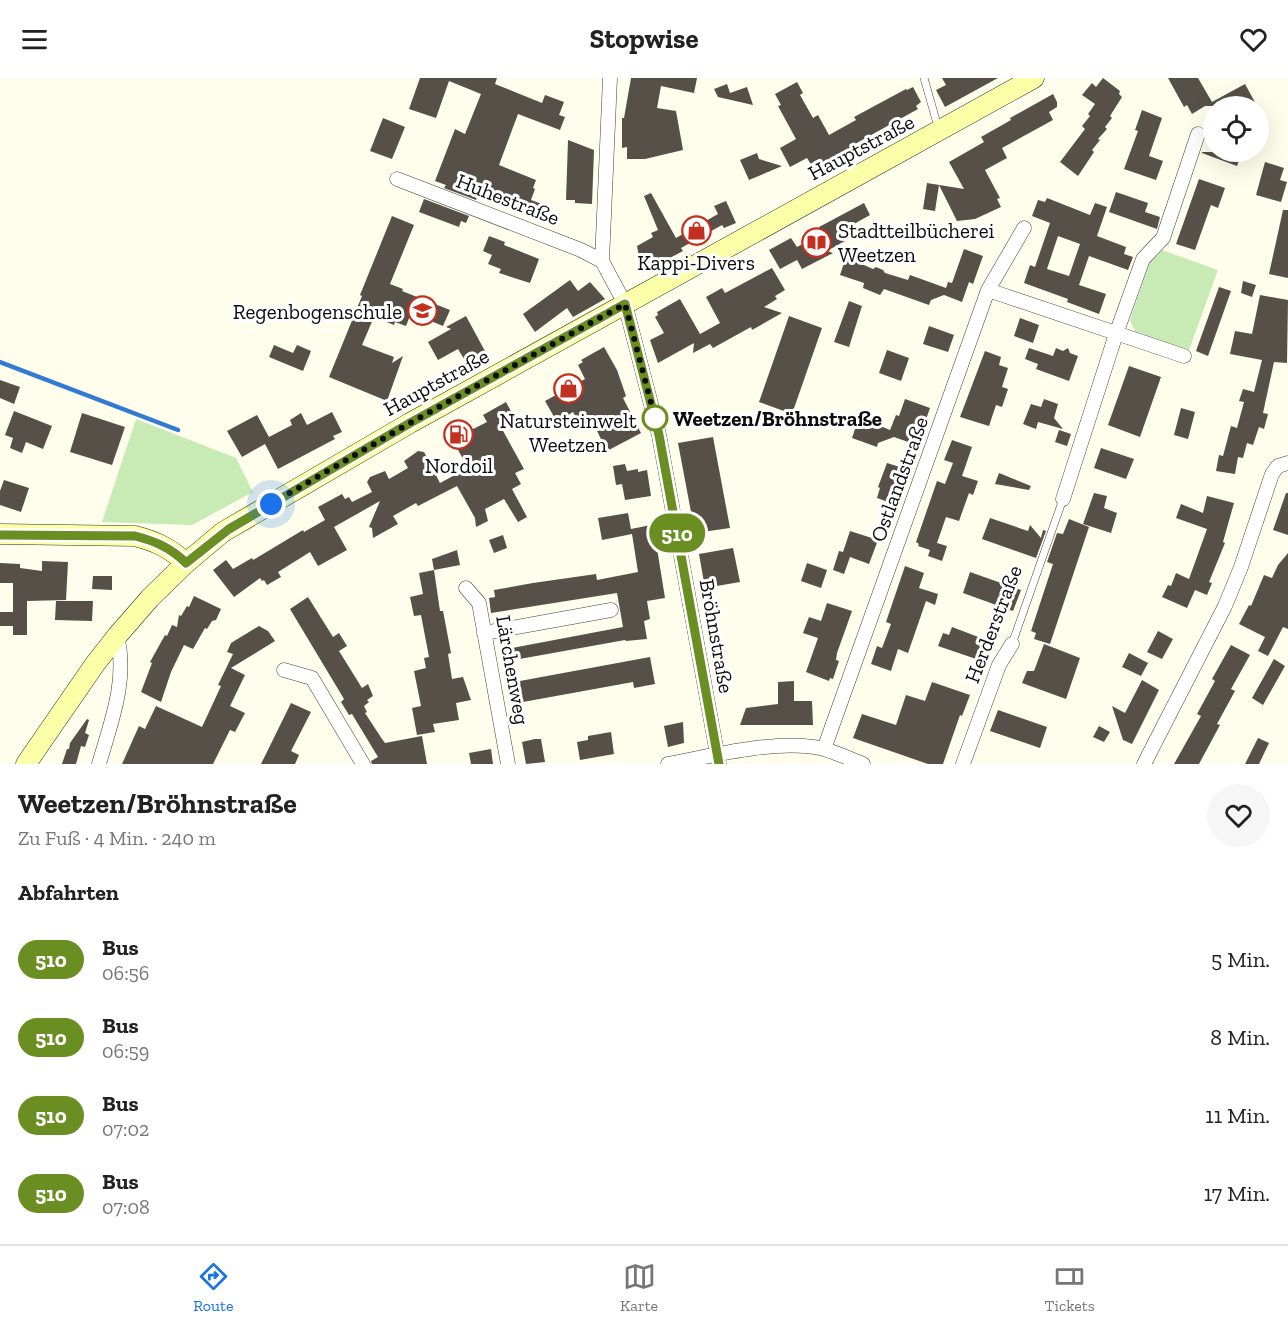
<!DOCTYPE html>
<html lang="de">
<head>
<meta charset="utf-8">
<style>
	:root { --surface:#fff; --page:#f6f6f6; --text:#222; --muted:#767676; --line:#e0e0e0; --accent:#1a73e8 }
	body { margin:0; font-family:"Zilla Slab",serif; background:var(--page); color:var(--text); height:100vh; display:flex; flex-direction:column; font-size:22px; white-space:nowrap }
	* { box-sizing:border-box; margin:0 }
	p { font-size:20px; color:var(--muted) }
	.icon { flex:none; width:33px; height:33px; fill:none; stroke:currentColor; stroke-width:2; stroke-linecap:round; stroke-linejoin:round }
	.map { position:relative; height:686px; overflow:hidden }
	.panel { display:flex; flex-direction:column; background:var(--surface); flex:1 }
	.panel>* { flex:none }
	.badge { padding:0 12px; border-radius:20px; font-size:21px; line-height:39px }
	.controls { position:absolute; left:1203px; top:18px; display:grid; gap:12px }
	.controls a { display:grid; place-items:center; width:66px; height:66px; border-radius:50%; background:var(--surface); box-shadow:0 6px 24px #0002; font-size:30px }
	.you { position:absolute; width:30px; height:30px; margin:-15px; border:4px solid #fff; border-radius:50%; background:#1a73e8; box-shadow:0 0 0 9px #1a73e833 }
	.map>.badge { position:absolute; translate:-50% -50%; box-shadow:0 0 0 3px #fff }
	h2 { padding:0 18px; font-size:22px; line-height:54px }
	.round { display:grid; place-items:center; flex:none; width:63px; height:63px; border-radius:32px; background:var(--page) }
	.overview { display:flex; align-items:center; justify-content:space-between; height:102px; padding:0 18px }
	h1 { font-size:28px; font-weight:700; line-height:45px }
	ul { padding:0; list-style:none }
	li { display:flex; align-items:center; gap:18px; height:78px; padding:0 18px }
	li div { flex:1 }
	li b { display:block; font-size:22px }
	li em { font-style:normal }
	li .badge { min-width:66px; font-weight:700; text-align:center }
	header { display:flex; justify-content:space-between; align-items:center; height:78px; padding:0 18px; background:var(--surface); font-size:27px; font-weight:700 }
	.tab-bar { display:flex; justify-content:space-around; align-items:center; height:84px; border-top:2px solid var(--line); background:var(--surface); font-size:16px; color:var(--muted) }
	.tab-bar a { display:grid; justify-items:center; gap:3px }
	.tab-bar .on { color:var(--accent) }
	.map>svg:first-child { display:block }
	.green { fill:#c8ebb5 }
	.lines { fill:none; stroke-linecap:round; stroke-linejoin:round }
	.stream { stroke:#337ad2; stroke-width:4.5 }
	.building { fill:#565049; fill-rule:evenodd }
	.lane-casing { stroke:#404040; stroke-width:8 }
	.street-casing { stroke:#404040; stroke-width:15 }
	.secondary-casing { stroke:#2f2f2f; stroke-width:21 }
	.lane { stroke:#fff; stroke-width:7 }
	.street { stroke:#fff; stroke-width:14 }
	.secondary { stroke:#fbffa7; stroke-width:20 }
	.line-casing { stroke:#fff; stroke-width:14 }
	.line { stroke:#6b8e23; stroke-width:9 }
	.walk { stroke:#0d0d0d; stroke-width:6; stroke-dasharray:0 10.8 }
	.stop-dot { fill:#fff; stroke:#6b8e23; stroke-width:3 }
	.labels { text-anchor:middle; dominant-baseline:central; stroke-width:6; stroke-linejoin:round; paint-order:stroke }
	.street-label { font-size:21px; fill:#0d0d0d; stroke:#fff }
	.poi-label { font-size:21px; fill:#0d0d0d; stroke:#fff }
	.stop-label { font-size:21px; font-weight:bold; fill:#0d0d0d; stroke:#fff; text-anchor:start }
</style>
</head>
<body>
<header><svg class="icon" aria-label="menu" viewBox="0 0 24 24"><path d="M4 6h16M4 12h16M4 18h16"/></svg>Stopwise<svg class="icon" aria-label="heart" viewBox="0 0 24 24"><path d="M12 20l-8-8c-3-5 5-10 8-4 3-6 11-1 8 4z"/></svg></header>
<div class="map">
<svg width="1288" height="686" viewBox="0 0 1288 686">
	<rect width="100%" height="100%" fill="#fffeec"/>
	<path class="green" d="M1162,172L1218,192L1188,275L1136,255L1130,243L1132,236L1150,184Z
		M136,341L236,380L253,414L192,447L102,444Z"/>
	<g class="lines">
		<path class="stream" d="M0,284L178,352"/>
	</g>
	<path class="building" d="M420,0H497L495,6L542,25L545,17L564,24L559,37L565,39L560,52L518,36L499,87L536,102L533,110L535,111L531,122L542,126L536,141L477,119L476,122L444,110L446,107L435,103L455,51L465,56L481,16L449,3L436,40L409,31Z
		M631,0H697L694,15L661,8L657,30L676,33L683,72L645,81H627V69L622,70V40H624Z
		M942,0H998L945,29L936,12L946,7Z
		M1103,0L1120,13L1119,16L1122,19L1110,38L1112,40L1105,49L1107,51L1098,61L1100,62L1092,72L1094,74L1078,98L1060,84L1085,51L1082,48L1090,38L1088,36L1095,26L1082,17L1092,5L1096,9Z
		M1168,0H1198L1212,24L1245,6L1257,28H1205L1192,36L1187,27L1184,29Z
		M797,4L803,15L800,17L813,40L818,37L829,57L856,42L854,39L906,11L907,12L913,9L921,24L916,28L918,31L855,66L861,76L849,83L848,79L817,96L807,80L790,89L780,70L796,61L778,28L781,27L775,16Z
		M727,6L730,15L747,9L753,27L718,19L714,11Z
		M1053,16L1057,24V29L1049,34L1053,42L1002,70L1007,80L985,92L1000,120L997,121L1001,129L975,141L957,143L939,107L935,133L923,131L927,105L964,111L949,84L984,64L981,59L1011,42L1010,40Z
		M1142,32L1162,40L1149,78L1163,83L1156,102L1124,91L1138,53L1135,52Z
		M383,40L405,49L392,81L370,73Z
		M568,62L594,72L592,126L575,125V122H566Z
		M1202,74H1242L1237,88L1202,75Z
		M757,75L759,81L782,88L749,102L740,82Z
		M1265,84L1284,90L1280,102L1287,104L1281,124L1256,117Z
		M1199,101L1225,110L1218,130L1211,127L1195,172L1176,166Z
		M1116,114L1148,125L1145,134L1160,139L1157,151L1109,134Z
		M651,115L676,160L718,136L714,128L726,123L736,145L724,150L722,147L681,170L683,173L647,192L639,179L637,168L653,159L651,155L658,152L644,118Z
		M1047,120L1090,137L1095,125L1107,129L1097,158L1126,169L1124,176L1133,179L1128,192L1089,178L1079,207L1106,216L1099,236L1067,224L1068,221L1024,205L1030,187L1035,189L1050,145L1032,138L1038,122L1045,124ZM1058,158L1080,166L1069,198L1047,191Z
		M424,121L469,138L466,145L461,143L459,149L419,134Z
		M864,125L870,137L854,146L859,155L827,173L833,175L802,191L797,182L780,191L769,172L791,160L797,169L822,155L819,149Z
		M1283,132H1288V200L1269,196Z
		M392,138L414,147L390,206L403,211L402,213L450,232L443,248L411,235L406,248L395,244L394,247L374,239L362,267L394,279L392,285L403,278L387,323L329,299L362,218L360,217Z
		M489,158L505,164L504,167L539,181L530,205L499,195L501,191L488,186L492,177L483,173Z
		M964,171L983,178L973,206L969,204L962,224L944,217L931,222L929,227L884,211L880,217L863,210L864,205L840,197L846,179L873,191L876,189L883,192L885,195L908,202L910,197L946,210L948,204L952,205Z
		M772,190L785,212L775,218L777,221L764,229L782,235L752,252L751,249L713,270L710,266L693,275L694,265L658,285L650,262L664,255L655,239L658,237L657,234L680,221L700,256L720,245L706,219L722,210L725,215Z
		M570,202L578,213L590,204L605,221L573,239L567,230L535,254L523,236Z
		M1243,203L1256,207L1252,219L1241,215Z
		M1219,209L1231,213L1208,278L1196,273Z
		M1260,217L1288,222L1287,285L1274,284L1263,335L1268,336L1264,351L1259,349L1253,367L1247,365L1243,380L1238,379L1235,396L1216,393L1219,377L1223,378L1231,348L1237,350L1244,324L1239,323L1243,311L1254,314L1262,282L1230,276L1235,253L1252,256Z
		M849,223L862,228L849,269L834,264Z
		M466,238L486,275L467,286L458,271L438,282L428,264L451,251L446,249Z
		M789,238L822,250L792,336L759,324Z
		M1020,240L1039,247L1033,265L1014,258Z
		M929,248L954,257L948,274L923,266Z
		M274,267L293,275L297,267L311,273L303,293L269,279Z
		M604,269L617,292L626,318L623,320L641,355L607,373L590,339L579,345L573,334L557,344L545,323L585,301L578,287L583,284L581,282Z
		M1029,270L1053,278L1056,270L1063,273L1068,270L1070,275L1078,278L1069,303L1036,291L1038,286L1025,281Z
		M887,272L909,280L901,303L879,295Z
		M985,273L1001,279L999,287L1008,290L1002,309L1008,311L1002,329L996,327L989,348L960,339Z
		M1129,288L1161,299L1140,359L1108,347Z
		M0,302L20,309L14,326L0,320Z
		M905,321L930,330L924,347L918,345L911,365L894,359L878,365L877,369L852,360L859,339L890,352L896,337L899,338Z
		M1044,321L1058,326L1054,340L1063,351L1038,344L1036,351L1023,346L1031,326L1041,329Z
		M506,324L516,343L502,351L524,391L515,395L521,406L512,411L527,439L518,444L504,421L485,431L488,443L476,449L475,440L457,408L418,428L416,425L393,438L398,446L373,460L372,450L369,449L380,423L334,449L347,472L318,488L310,474L278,494L281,499L267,507L264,502L262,503L260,500L234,519L213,492L226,482L233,491L252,480L253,482L303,452L304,454L325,442L318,429L342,416L345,421L349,419L352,424L372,414L367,404L370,399L385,393L389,401L408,390L404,383L418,373L424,374L440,405L468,390L447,352L461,344L467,354L487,344L483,337Z
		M1181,330L1195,334L1188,361L1174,357Z
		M14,333L52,348L43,371L26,364L22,375L10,370L13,360L5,357Z
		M332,334L342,354L333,358L335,361L278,391L265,366L242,379L227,353L257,337L269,359L292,347L290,342L301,335L307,347Z
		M82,335L125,349L112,387L70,374Z
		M1059,352L1071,356L1067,368L1055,364Z
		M713,359L730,450L695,455L678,365Z
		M952,362L972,369L962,398L978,403L973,417L969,415L959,443L946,439L937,465L947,468L942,483L928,478L930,472L918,468L919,466L916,464L937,403L945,406L953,385L944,382Z
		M1101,370L1134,381L1126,401L1094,390Z
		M887,385L903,390L895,415L891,414L888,424L877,420L880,410L878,409Z
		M625,386L627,393L638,391V394L647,392L651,418L625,422L622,406L616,407L613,388Z
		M999,395L1031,408L1029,412L995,406Z
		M4,402L29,410L21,434L0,427V413Z
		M1094,415L1107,418L1104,430L1117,435L1111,455L1083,446Z
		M1286,415H1288V457L1273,452Z
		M1207,418L1234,425L1223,464L1225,465L1209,504L1212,505L1207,517L1195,512L1187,530L1162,519L1168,507L1171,508L1176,495L1189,501L1207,451L1176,440L1181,426L1203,435Z
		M628,435L631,451L661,445L663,457L655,458L665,520L647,523L650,541L644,543L647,561L626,563L625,562L514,582L512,570L623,549L617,515L491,535L489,520L495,519L494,512L533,505L596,496L597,502L638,494L632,456L602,462L598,440Z
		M990,440L1028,453L1030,447L1041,460L1043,452L1046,453L1036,480L982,461Z
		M1069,441L1089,449L1050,566L1034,561L1036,555L1031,553L1053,486L1047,484L1057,455L1063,456Z
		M850,453L878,462L869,486L850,479L844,496L833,492L839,473L843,474Z
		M503,457L507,470L494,475L489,462Z
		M733,470L740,504L705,510L699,476Z
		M457,472L460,487L434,492L432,481Z
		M1288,475V551L1283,549L1268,578L1258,573L1265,559L1239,546L1249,527L1251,528L1264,497L1272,500L1278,487Z
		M42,483L68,484L66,522L27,523V557H13V548H0V534H13V505H0V485L20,486V490L42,493Z
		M807,485L827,492L821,510L801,503Z
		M905,488L924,495L919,510L938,516L935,527L926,523L908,575L898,571L891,593L871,586L877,568L882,570L891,546L886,544Z
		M434,492L440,533H443L451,575L448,576L452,601L463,599L471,622L456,625L459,642L433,646L435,654L417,657L412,630L421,628L414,593L426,590L424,580L429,579L421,537L414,538L410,519L423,516L419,495Z
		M970,494L1021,512L1013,533L963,515Z
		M93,498H112V512L92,511Z
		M194,518L221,531L216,542L212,543L207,551L205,550L193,571L184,567L171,594L161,624L141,614L152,585L150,584L165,557L167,558L172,547L177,549L179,537L181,538L187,528L189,529Z
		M308,519L333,559L339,555L347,568L339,573L362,610L368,606L373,618L367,622L369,624L364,628L367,634L365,635L382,661L385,665L422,658L427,686H372L371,683L378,679L352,636L349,637L341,624L344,621L290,531Z
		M56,523H93L92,543L55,542Z
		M827,525L852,533L837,575L836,582L839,583L833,601L830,600L829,603L806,594L818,560L803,555L809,539L821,543Z
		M259,548L268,553L275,563L231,590L245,597L230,628L245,635L235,654L230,652L213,686H122L139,648L145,651L156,628L202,649L221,608L218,607L233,576L227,574L231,565Z
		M952,549L989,563L982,583L938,568L943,555L949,557Z
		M1158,553L1173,561L1162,581L1147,574Z
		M1044,566L1080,580L1066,621L1022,605L1027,593H1034Z
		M1231,567L1250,577L1231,611L1235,613L1217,646L1220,647L1199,686H1174L1201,638L1197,636L1215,603L1212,601Z
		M1129,575L1148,585L1141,598L1122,589Z
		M650,579L655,606L634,610L633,604L512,626L509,605Z
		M1274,581L1285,588L1263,627L1252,620Z
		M1142,602L1159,612L1132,666L1123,662L1112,628L1125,635Z
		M794,603V623H812L813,647H740L746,630L778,626V604Z
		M932,604L970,617L962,638L960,637L943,686H928L853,660L862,636L896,647L906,617L925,623Z
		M291,625L311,634L291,673L299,677L295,686H261Z
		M998,632L1047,649L1040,670L990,653Z
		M87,641L89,642L85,655L89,657L85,669L81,668L76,686H62L67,671H69L70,665Z
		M683,644L684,665L668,669L664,648Z
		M1099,648L1110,654L1104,664L1093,659Z
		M611,654L614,676L580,682L577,664L588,662V658Z
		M1258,660L1269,665L1259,686H1245Z
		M535,661H541L545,684L526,686L522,664Z
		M491,671L493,686H471L469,675Z"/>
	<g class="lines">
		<defs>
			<path id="lane" d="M924,0L936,42L941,50
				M1012,566L1063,421"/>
			<path id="street" d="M610,0L602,183L625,226L659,357L719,686
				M397,101L581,172L602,183
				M988,212L1184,278
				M1063,421L1116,256L1143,181L1163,160L1198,56
				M466,510L479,525L508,686
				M484,555L611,532
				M284,592L312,600L363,686
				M824,671L988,212L1024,150
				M99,686C111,644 128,602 117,558
				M668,686C713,678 779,660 824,671C837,675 850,681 863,686
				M963,686L999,587L1012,566
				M1144,686L1225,528L1241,489L1272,396L1278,388L1288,385"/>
			<path id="secondary" d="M0,456L135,458C155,463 170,470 186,485
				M26,686L95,586L117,558L150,520L186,485L223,454L410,345L1034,0"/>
		</defs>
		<use href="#lane" class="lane-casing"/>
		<use href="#street" class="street-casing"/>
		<use href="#secondary" class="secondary-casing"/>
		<use href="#lane" class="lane"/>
		<use href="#street" class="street"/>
		<use href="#secondary" class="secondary"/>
	</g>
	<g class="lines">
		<defs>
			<path id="line" d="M0,457L135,458C155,463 171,470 186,485L229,451L410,345L625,226L659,357L719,686"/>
		</defs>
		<use href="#line" class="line-casing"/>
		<use href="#line" class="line"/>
		<path class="walk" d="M271,426L410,345L625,226L655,340"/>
	</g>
	<defs>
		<symbol id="shop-ring" viewBox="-11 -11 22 22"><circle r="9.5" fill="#fff" stroke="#c2301f" stroke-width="1.5"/><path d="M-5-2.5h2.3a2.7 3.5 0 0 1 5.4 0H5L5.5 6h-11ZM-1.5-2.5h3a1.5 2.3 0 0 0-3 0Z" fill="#c2301f"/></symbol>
		<symbol id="library-ring" viewBox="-11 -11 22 22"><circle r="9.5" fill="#fff" stroke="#c2301f" stroke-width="1.5"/><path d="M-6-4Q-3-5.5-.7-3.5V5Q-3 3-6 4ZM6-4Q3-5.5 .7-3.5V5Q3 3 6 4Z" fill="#c2301f"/></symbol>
		<symbol id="school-ring" viewBox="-11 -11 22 22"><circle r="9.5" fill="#fff" stroke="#c2301f" stroke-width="1.5"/><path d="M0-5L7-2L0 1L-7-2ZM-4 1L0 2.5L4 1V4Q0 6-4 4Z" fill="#c2301f"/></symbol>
		<symbol id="fuel-ring" viewBox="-11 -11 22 22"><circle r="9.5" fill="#fff" stroke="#c2301f" stroke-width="1.5"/><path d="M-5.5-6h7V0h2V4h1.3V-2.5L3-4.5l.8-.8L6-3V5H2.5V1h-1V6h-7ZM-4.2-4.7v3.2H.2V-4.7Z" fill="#c2301f"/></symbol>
	</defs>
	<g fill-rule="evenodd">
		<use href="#shop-ring" x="680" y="136" width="33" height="33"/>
		<use href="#library-ring" x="800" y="148" width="33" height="33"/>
		<use href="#school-ring" x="406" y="216" width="33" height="33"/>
		<use href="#shop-ring" x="552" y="294" width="33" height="33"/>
		<use href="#fuel-ring" x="442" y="340" width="33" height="33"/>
	</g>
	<circle class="stop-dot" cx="655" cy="340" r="12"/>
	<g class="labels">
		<g class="street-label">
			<text transform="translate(861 69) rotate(-28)">Hauptstraße</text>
			<text transform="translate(508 121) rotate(21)">Huhestraße</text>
			<text transform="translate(436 304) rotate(-29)">Hauptstraße</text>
			<text transform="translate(899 401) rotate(-70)">Ostlandstraße</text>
			<text transform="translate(993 546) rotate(-69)">Herderstraße</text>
			<text transform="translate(717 558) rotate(80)">Bröhnstraße</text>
			<text transform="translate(513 592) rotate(80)">Lärchenweg</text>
		</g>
		<g class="poi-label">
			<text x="838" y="152" text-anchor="start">Stadtteilbücherei<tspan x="838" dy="24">Weetzen</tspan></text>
			<text x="696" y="184">Kappi-Divers</text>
			<text x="402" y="233" text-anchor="end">Regenbogenschule</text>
			<text x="568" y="342">Natursteinwelt<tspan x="568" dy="24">Weetzen</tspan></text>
			<text x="459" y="387">Nordoil</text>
		</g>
		<g class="stop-label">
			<text x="673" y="340">Weetzen/Bröhnstraße</text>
		</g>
	</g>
</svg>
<div class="controls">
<a><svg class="icon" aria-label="locate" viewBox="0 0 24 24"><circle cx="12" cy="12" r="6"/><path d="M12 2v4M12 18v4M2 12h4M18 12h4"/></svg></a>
</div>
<div class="you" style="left:271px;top:426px"></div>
<b class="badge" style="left:677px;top:455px;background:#6b8e23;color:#fff">510</b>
</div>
<section class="panel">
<div class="overview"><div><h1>Weetzen/Bröhnstraße</h1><p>Zu Fuß · 4 Min. · 240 m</p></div><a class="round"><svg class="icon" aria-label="heart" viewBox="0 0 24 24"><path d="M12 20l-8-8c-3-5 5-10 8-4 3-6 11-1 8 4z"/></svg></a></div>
<h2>Abfahrten</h2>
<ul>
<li><span class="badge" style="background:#6b8e23;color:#fff">510</span><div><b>Bus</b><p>06:56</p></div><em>5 Min.</em></li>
<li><span class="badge" style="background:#6b8e23;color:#fff">510</span><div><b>Bus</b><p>06:59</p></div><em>8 Min.</em></li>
<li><span class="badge" style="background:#6b8e23;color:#fff">510</span><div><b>Bus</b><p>07:02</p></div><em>11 Min.</em></li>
<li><span class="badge" style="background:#6b8e23;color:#fff">510</span><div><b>Bus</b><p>07:08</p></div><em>17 Min.</em></li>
</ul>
</section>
<nav class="tab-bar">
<a class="on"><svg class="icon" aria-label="directions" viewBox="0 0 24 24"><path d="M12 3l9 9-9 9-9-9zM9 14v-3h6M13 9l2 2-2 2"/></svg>Route</a>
<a><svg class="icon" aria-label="map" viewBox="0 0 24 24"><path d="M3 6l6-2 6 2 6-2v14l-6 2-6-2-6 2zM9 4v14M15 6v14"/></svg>Karte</a>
<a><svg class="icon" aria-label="tickets" viewBox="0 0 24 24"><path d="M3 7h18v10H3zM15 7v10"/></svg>Tickets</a>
</nav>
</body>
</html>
